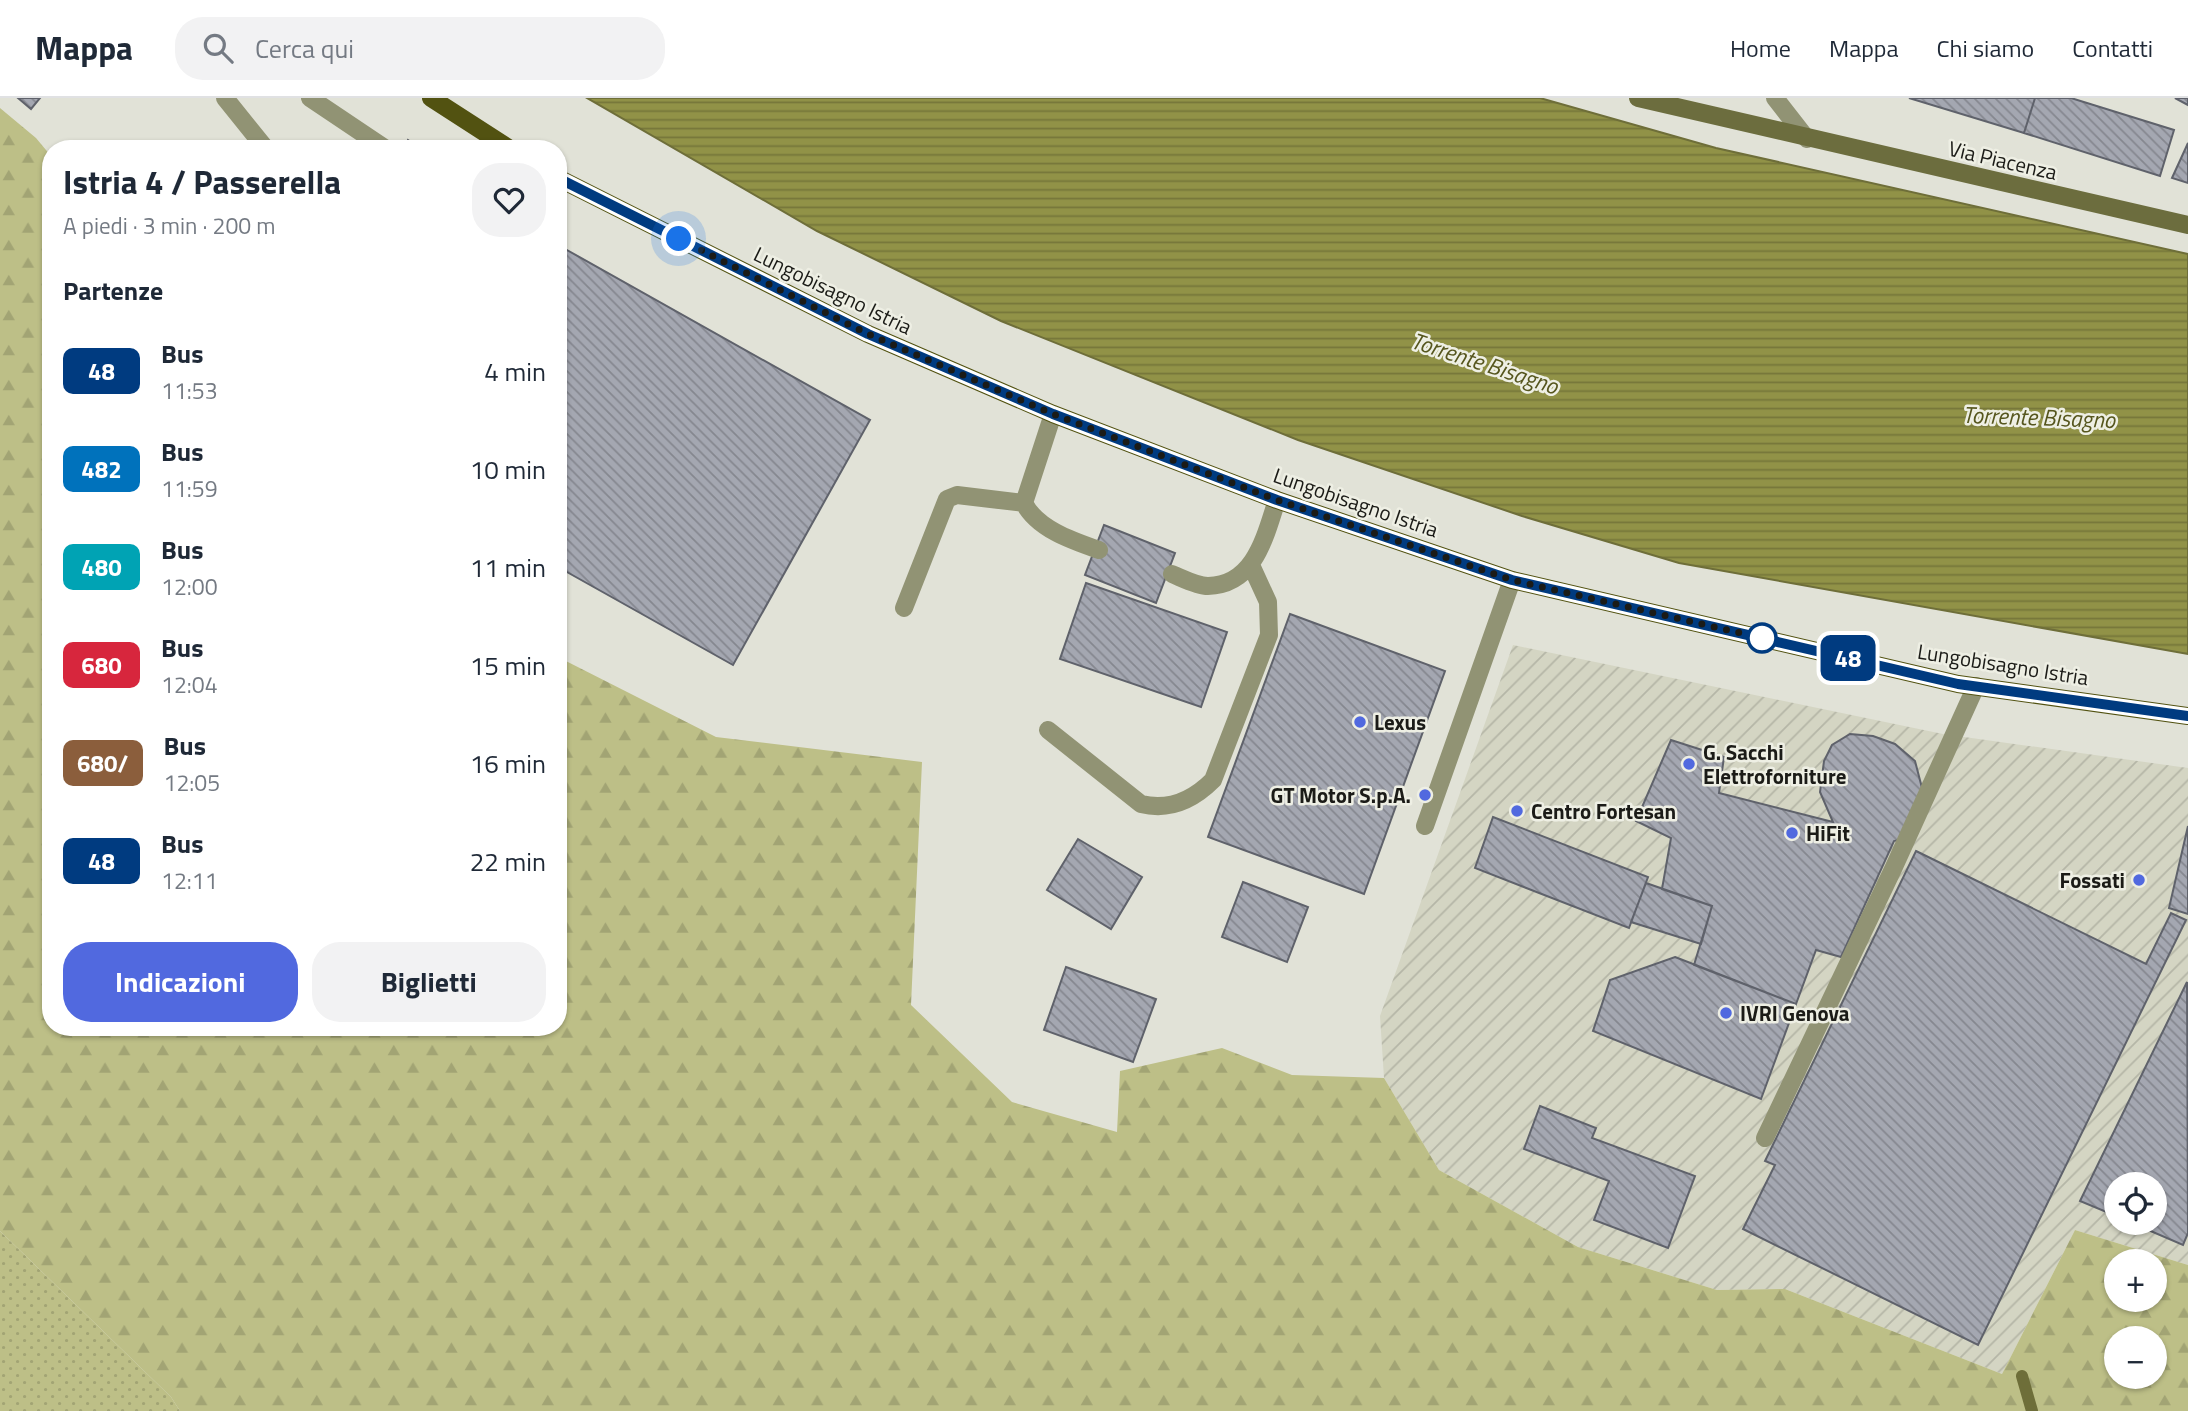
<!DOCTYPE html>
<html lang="it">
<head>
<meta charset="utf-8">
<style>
	:root { --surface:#fff; --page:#f2f2f3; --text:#1f2937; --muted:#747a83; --line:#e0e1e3; --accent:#5169df }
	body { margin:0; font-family:"Titillium Web",sans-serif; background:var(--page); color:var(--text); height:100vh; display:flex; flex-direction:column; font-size:26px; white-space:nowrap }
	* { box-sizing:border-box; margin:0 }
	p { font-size:23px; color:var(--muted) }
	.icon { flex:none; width:38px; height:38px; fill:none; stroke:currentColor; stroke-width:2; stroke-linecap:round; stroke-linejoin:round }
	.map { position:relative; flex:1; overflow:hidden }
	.details { position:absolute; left:42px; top:42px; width:525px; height:896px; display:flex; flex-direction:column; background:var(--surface); border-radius:28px; box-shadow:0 2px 5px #0004 }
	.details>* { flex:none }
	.badge { padding:0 14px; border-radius:10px; font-size:24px; line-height:46px }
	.buttons { position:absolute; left:2104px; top:1074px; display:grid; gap:14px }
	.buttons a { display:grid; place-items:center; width:63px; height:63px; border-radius:50%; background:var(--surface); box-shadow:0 2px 5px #0004; font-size:35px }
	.you { position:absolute; width:35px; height:35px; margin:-18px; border:5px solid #fff; border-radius:50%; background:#1a73e8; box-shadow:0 0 0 10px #1a73e833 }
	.map>.badge { position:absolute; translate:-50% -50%; box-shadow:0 0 0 4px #fff }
	h2 { padding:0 21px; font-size:26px; line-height:63px }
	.round { display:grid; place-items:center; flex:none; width:74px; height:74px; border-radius:28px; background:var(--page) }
	.overview { display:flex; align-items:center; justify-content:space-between; height:119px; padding:0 21px }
	h1 { font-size:33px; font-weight:700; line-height:52px }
	.action { display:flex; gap:14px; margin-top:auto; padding:14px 21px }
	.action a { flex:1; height:80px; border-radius:28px; background:var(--accent); color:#fff; font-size:28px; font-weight:700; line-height:80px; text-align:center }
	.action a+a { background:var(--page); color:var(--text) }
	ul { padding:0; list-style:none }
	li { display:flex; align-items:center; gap:21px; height:98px; padding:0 21px }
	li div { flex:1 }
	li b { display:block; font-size:26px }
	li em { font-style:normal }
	li .badge { min-width:77px; font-weight:700; text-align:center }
	header { display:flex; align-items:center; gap:42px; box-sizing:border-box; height:98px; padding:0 35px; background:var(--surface); border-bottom:2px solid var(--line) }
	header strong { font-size:33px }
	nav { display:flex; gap:38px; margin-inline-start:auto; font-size:24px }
	.search { width:490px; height:63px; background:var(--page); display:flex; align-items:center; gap:18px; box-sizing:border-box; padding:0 24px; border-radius:28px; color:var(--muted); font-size:26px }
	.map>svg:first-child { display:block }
	.industrial { fill:url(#industrial-furrows); fill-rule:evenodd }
	.grass { fill:url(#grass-dots) }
	.forest { fill:url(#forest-firs); fill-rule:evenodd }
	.water { fill:url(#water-rules); stroke:#6e6e39; stroke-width:2 }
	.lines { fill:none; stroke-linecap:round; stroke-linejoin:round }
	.stream { stroke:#6e6e39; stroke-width:12 }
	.building { fill:url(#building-back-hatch); stroke:#5f626b; stroke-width:2 }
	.lane { stroke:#919374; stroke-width:18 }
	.street { stroke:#919374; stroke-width:18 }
	.secondary { stroke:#6c6d3e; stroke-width:18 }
	.primary { stroke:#525211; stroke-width:18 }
	.line-casing { stroke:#fff; stroke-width:16 }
	.line { stroke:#003b80; stroke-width:10 }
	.walk { stroke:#1b1b17; stroke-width:7; stroke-dasharray:0 12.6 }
	.stop-dot { fill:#fff; stroke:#003b80; stroke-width:3.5 }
	.poi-dot { fill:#5169df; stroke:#eeefe4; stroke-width:2.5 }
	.labels { text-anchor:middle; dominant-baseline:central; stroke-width:5; stroke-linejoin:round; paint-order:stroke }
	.street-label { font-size:21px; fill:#1b1b17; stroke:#eeefe4 }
	.poi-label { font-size:21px; font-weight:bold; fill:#1b1b17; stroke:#eeefe4; text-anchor:start }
	.water-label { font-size:23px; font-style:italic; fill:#56561e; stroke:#eeefe4 }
</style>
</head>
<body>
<header>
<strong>Mappa</strong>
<div class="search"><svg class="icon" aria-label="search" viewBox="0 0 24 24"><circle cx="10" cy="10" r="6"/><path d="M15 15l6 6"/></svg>Cerca qui</div>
<nav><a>Home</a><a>Mappa</a><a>Chi siamo</a><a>Contatti</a></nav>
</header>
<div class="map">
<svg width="2188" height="1313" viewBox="0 0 2188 1313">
	<defs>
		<pattern id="industrial-furrows" width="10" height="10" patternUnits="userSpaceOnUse" patternTransform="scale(1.75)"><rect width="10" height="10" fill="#d4d5c3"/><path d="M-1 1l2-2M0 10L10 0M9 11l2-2" fill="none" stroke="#b5b6a7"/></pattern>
		<pattern id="grass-dots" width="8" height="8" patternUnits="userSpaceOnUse" patternTransform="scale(1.75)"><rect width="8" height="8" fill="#bdbf87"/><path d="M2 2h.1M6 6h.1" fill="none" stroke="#a2a474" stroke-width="1.8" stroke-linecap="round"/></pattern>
		<pattern id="forest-firs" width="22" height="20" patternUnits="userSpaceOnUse" patternTransform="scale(1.75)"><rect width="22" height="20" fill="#bdbf87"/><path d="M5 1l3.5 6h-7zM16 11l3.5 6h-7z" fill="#a2a474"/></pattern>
		<pattern id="water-rules" width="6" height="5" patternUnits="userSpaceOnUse" patternTransform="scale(1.75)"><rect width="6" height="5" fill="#919247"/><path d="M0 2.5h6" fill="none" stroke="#76763a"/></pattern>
		<pattern id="building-back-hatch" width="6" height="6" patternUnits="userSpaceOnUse" patternTransform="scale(1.75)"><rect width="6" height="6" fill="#a4a7b1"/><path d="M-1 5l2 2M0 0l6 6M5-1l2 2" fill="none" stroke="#85878f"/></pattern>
	</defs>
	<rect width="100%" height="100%" fill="#e1e2d7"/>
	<path class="industrial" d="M1513,547L1943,636L2188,670V1167L2075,1132L2002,1276L1785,1191L1717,1192L1578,1149L1439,1072L1384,980L1380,918ZM2116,1087H2154V1125H2116Z"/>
	<path class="grass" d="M0,1133L171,1299L180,1313H0Z"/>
	<path class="forest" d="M0,10L36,40L51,58V929H558V559L716,639L922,664L911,907L1012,1004L1117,1034L1120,973L1222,950L1292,977L1384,980L1439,1072L1578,1149L1717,1192L1785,1191L2002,1276L2075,1132L2188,1167V1313H180L171,1299L0,1133ZM2116,1164H2154V1202H2116ZM2116,1241H2154V1279H2116Z"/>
	<path class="water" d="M587,0H1540L1716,50L2188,156V556L1679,465L1522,418L1298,342L1001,223L817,133Z"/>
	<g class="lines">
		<path class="stream" d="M2022,1278L2032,1313"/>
	</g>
	<path class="building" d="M18,0H40L31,11Z
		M1909,0H2035L2024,35Z
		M2035,0H2071L2174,32L2160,78L2024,35Z
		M2175,0H2188V7Z
		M408,42L422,51H403Z
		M2188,45V85L2172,80Z
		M558,147L870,322L733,567L558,469Z
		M1104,427L1175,455L1156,505L1085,477Z
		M1086,485L1227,534L1201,609L1060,561Z
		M1290,516L1445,573L1364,796L1208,739Z
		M1850,636L1873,638L1895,646L1915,663L1922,690L1903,741L1894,743L1841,859L1816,852L1796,906L1694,867L1712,808L1662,791L1671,740L1636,723L1671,642L1724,659L1719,695L1833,724L1820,694L1824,663L1832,647Z
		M1493,719L1648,779L1629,830L1475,770Z
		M2188,728V816L2169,810Z
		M1078,741L1142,779L1111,831L1047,792Z
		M1916,753L2146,866L2171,815L2186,822L1978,1247L1743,1131L1775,1067L1765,1063Z
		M1243,784L1308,809L1287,864L1222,839Z
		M1646,785L1712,808L1701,846L1631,824Z
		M1675,859L1796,906L1761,1001L1593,933L1610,882Z
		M1066,869L1156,901L1133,964L1044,932Z
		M2187,884L2188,1135L2183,1147L2132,1125H2154V1087H2116V1118L2080,1103Z
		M1540,1008L1596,1030L1592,1040L1695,1078L1668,1150L1594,1122L1609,1083L1524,1051Z"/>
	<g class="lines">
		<path class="lane" d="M225,0L266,51
			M310,0L386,51
			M1053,316L1024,405C1037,431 1073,443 1099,452
			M1172,476C1182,480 1197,488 1208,488C1255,487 1265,438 1277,402
			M904,510L947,401L957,397L1024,405
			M1048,632L1141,706C1169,713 1193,702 1213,682L1269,537L1268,504L1251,467
			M1425,728L1512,482
			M1765,1040L1894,769L1976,588"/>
		<path class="street" d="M1775,0L1807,41"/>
		<path class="secondary" d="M1638,0L2188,127"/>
		<path class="primary" d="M431,0L510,51
			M558,80L868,236L1053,316L1277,402L1512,482L1958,586L2188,618"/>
	</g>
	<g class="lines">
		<defs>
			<path id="line" d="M558,80L868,236L1053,316L1277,402L1512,482L1958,586L2188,618"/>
		</defs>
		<use href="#line" class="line-casing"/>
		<use href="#line" class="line"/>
		<path class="walk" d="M679,141L868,236L1053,316L1277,402L1512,482L1762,540"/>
	</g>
	<circle class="stop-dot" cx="1762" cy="540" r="14"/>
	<g class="poi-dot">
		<circle cx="1360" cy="624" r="7"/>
		<circle cx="1689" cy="666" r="7"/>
		<circle cx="1425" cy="697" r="7"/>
		<circle cx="1517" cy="713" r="7"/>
		<circle cx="1792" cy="735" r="7"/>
		<circle cx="2139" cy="782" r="7"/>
		<circle cx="1726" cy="915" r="7"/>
	</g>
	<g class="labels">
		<g class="street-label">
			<text transform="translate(2003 62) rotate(13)">Via Piacenza</text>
			<text transform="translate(833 192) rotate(26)">Lungobisagno Istria</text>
			<text transform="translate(1356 404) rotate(19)">Lungobisagno Istria</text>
			<text transform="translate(2003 566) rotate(9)">Lungobisagno Istria</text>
		</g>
		<g class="poi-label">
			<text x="1374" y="624">Lexus</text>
			<text x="1703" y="654">G. Sacchi<tspan x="1703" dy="24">Elettroforniture</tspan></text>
			<text x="1411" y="697" text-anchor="end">GT Motor S.p.A.</text>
			<text x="1531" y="713">Centro Fortesan</text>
			<text x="1806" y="735">HiFit</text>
			<text x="2125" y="782" text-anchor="end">Fossati</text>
			<text x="1740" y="915">IVRI Genova</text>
		</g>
		<g class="water-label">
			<text transform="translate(1485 265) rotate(18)">Torrente Bisagno</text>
			<text transform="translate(2039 319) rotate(2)">Torrente Bisagno</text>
		</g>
	</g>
</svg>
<div class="buttons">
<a><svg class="icon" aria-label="locate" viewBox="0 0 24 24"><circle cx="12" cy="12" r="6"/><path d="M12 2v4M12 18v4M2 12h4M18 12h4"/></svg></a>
<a>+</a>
<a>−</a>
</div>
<div class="you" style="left:679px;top:141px"></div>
<b class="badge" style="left:1848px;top:560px;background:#003b80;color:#fff">48</b>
<section class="details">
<div class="overview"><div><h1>Istria 4 / Passerella</h1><p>A piedi · 3 min · 200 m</p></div><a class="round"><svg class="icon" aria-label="heart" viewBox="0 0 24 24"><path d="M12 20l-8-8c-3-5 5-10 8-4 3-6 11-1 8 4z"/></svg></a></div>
<h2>Partenze</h2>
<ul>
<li><span class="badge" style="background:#003b80;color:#fff">48</span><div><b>Bus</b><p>11:53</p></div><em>4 min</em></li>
<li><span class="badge" style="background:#0072bc;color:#fff">482</span><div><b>Bus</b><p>11:59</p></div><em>10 min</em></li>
<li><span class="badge" style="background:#00a3b4;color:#fff">480</span><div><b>Bus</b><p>12:00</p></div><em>11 min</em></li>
<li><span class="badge" style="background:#d7263d;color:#fff">680</span><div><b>Bus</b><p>12:04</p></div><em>15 min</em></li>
<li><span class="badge" style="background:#8b5e3c;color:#fff">680/</span><div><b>Bus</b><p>12:05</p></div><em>16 min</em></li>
<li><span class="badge" style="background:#003b80;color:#fff">48</span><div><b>Bus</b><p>12:11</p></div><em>22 min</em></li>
</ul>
<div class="action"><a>Indicazioni</a><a>Biglietti</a></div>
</section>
</div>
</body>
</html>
